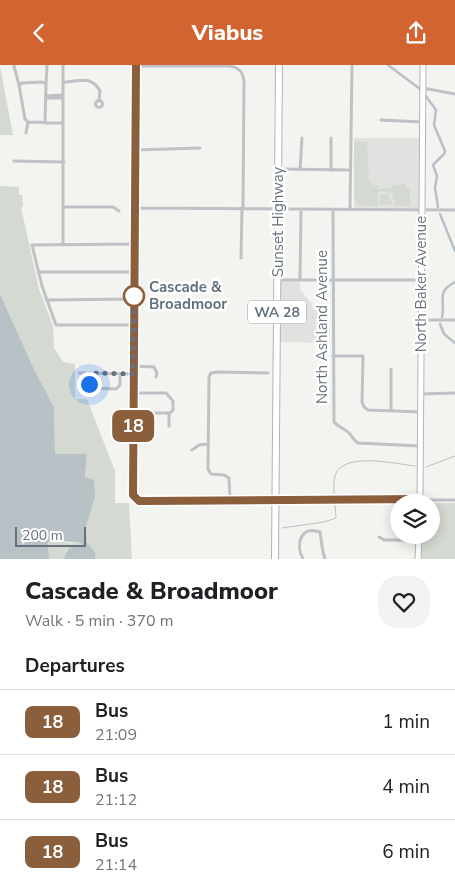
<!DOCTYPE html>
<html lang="en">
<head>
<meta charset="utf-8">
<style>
	:root { --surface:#fff; --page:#f2f2f2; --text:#202124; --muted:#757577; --line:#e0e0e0; --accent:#d16431 }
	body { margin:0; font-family:"Nunito Sans",sans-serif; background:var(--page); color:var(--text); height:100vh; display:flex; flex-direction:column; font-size:19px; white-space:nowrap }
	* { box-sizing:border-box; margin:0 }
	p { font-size:16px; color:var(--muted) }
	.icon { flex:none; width:28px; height:28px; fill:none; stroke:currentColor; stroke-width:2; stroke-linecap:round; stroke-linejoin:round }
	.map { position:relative; height:494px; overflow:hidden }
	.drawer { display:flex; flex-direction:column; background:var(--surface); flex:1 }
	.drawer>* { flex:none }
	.badge { padding:0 10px; border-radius:8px; font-size:18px; line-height:32px }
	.controls { position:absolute; left:390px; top:429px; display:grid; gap:10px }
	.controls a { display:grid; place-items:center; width:50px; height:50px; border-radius:50%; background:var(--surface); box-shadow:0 2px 12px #0003; font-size:25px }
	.scale { position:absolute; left:15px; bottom:12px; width:71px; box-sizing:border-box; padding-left:5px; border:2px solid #65717e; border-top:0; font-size:14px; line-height:18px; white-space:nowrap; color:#65717e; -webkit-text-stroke:4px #fff; paint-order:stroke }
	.you { position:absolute; width:25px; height:25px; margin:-12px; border:4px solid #fff; border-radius:50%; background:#1a73e8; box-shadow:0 0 0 8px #1a73e833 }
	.map>.badge { position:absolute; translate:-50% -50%; box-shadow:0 0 0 2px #fff }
	h2 { padding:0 25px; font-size:19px; line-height:45px }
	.round { display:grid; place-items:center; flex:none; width:52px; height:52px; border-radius:20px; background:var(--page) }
	.overview { display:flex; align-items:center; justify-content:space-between; height:85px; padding:0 25px }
	h1 { font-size:24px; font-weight:800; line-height:38px }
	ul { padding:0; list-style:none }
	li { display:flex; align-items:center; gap:15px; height:65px; padding:0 25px; border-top:1px solid var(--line) }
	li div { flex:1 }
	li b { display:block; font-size:19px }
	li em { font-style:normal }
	li .badge { min-width:55px; font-weight:700; text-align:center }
	header { display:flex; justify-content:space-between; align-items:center; height:65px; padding:0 25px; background:var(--accent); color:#fff; font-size:22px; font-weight:800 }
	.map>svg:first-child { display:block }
	.built { fill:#e1e2e0 }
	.green { fill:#d4dad1 }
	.water { fill:#b8c1c6 }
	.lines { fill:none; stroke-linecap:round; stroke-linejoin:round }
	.stream { stroke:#b8c1c6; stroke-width:1 }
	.canal { stroke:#b8c1c6; stroke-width:2.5 }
	.major-casing { stroke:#b2b5b8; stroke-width:7 }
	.highway-casing { stroke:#b1b4b7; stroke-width:8 }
	.minor { stroke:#bfc2c5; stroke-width:3 }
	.major { stroke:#fff; stroke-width:5 }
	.highway { stroke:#fff; stroke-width:6 }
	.line-casing { stroke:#fff; stroke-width:11 }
	.line { stroke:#8b5e3c; stroke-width:8 }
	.walk { stroke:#65717e; stroke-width:5; stroke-dasharray:0 9 }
	.stop-dot { fill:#fff; stroke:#8b5e3c; stroke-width:2.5 }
	.labels { text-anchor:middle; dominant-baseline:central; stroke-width:5; stroke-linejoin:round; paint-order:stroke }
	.shield { fill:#fff; stroke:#939ca5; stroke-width:1 }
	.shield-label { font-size:14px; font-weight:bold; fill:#65717e }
	.street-label { font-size:15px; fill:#65717e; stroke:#fff }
	.stop-label { font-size:15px; font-weight:bold; fill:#65717e; stroke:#fff; text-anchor:start }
</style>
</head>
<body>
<header><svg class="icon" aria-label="back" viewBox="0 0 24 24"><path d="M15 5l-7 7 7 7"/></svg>Viabus<svg class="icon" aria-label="share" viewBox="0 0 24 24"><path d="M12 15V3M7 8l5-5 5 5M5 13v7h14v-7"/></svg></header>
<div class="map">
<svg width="455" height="494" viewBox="0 0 455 494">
	<rect width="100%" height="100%" fill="#f3f3f0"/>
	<path class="built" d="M354,73H420V143H354Z
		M280,216L299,217L301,225L319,249L325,255L330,257V278L280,277Z"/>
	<path class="green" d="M0,1L13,70H0Z
		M354,76H367L369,116L373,120L378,121V124L390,123L392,124V121L406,118V122H410V141H395L392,126L390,128L384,126L378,127V141H359L354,134Z
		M0,121L19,122V130H22L23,142H21L39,224L53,261L54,283L63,297L75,299V334H87L115,406V438H129L132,494H95V487L87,478L86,462L95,432L85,412L87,389H55L54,342L34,304L0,229Z
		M382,129H388L393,139L390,140L379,139L381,133L379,130Z
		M431,438H455V494H421V470H431Z
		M60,476L69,478H82V480L66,485L64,494H49L48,477Z"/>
	<path class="water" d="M0,229L34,304L54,342L55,389H87L85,412L94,415L95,432L86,462L87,478L95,487V494H64C66,483 71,480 82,480V478L60,476L48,477L49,494H0Z"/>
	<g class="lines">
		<path class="stream" d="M426,402L455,391
			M334,431C334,423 333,415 336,408C347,387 396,399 415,401
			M282,463L324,457L336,453L335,438"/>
		<path class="canal" d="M388,0L420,24
			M425,30L436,45L434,60L445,86L444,89L433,100L437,111L435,123L438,142
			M440,149L455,186
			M442,252C446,236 435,227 455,217
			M440,259L444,269L455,278"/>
		<defs>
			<path id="major" d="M420,438L423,0
				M418,494L419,470"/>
			<path id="highway" d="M275,494L279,0"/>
		</defs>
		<use href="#major" class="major-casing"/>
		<use href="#highway" class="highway-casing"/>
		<path class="minor" d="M135,0L132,426L135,433L146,436L455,435
			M14,1L19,20
			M135,1H229C239,2 243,7 244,16L243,144
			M63,17C78,17 91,9 100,26L99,36
			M46,19L47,0
			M423,23L455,29
			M46,31L63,30
			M46,33H63
			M95.5 39a3.5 3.5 0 1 1 7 0a3.5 3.5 0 1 1-7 0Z
			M381,55L422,57
			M45,58L46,19L42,17L22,18L19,20L25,54L28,57L63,58
			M26,68L28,57
			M135,85L200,83
			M14,96L64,97
			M279,104L350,105
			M300,105L302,73
			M331,105V73
			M63,142H113L119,146
			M135,143L455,145
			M333,144L334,357C338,362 344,363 349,368C353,372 353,375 358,378L420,381
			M350,144L352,0
			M63,180V0
			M241,193L242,143
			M38,207H134
			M277,215H421
			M300,215L301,144
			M46,235L134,234
			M421,255H455
			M133,260H56L42,221L32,180L135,179
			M333,291H363L362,337L364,342L368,345L420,347
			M133,301L154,302L157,308L156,312
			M79,308L133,309
			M89,308V319L91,323L116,324L120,320V309
			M421,329L455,328
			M391,346V304
			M133,348H170L173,345V336L166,328H133
			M169,361V348
			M192,385L199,380L208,379
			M230,435L229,413L224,410L211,409L208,404L209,312L211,308L217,307L268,308
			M379,472L384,475H418
			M303,494C295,479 301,460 320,467L323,487L325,494"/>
		<use href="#major" class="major"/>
		<use href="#highway" class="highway"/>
	</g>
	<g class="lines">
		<defs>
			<path id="line" d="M136,0L133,430L139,436H146L420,434V438"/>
		</defs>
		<use href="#line" class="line-casing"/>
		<use href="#line" class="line"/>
		<path class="walk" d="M89,319V308L133,309L134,231"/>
	</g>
	<circle class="stop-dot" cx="134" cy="231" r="10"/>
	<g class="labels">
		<rect class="shield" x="248" y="235.5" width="58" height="23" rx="4"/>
		<g class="shield-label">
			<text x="277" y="247">WA 28</text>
		</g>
		<g class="street-label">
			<text transform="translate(278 157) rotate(-90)">Sunset Highway</text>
			<text transform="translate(421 219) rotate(-90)">North Baker Avenue</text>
			<text transform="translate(322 262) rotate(-90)">North Ashland Avenue</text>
		</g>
		<g class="stop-label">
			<text x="149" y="222">Cascade &amp;<tspan x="149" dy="17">Broadmoor</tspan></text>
		</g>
	</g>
</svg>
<div class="controls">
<a><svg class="icon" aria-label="layers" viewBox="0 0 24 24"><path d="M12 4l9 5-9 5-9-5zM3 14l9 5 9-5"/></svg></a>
</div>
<div class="scale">200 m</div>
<div class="you" style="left:89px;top:319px"></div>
<b class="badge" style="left:133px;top:361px;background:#8b5e3c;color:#fff">18</b>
</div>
<section class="drawer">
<div class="overview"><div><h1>Cascade &amp; Broadmoor</h1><p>Walk · 5 min · 370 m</p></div><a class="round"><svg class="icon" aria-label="heart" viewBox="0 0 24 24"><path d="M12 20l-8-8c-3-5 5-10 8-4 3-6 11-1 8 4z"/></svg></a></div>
<h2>Departures</h2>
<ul>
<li><span class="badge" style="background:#8b5e3c;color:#fff">18</span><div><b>Bus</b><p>21:09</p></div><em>1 min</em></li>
<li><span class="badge" style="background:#8b5e3c;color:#fff">18</span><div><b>Bus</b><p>21:12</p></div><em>4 min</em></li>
<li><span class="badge" style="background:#8b5e3c;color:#fff">18</span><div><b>Bus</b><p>21:14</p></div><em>6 min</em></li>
</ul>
</section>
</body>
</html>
